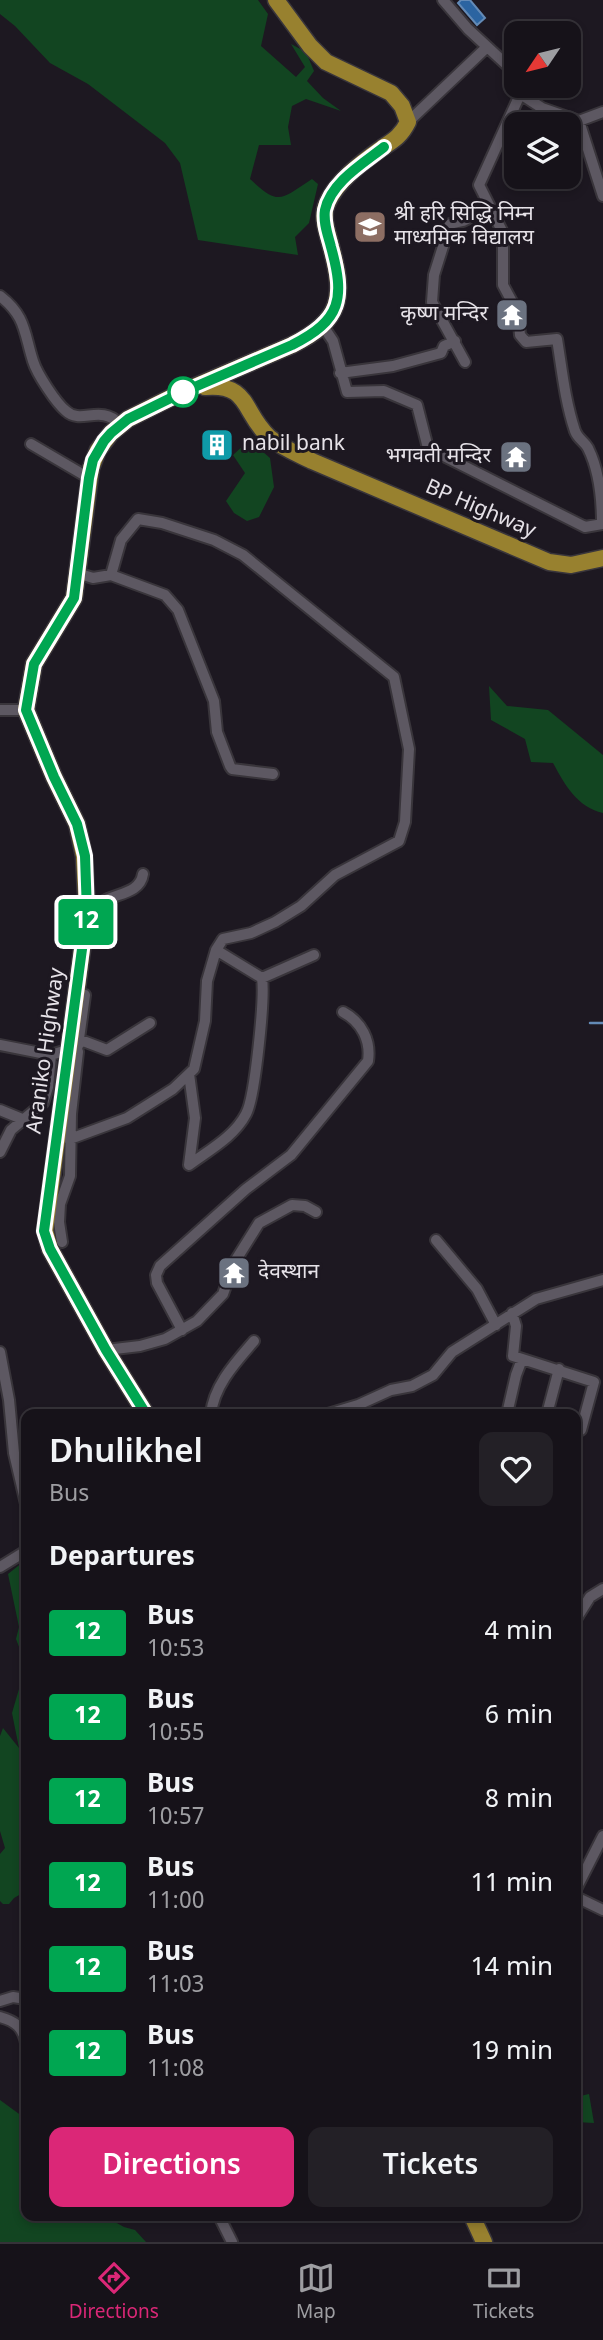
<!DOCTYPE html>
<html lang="en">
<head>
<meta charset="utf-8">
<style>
	:root { --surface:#161219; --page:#232026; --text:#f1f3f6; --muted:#9e9ea2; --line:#353238; --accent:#db2777 }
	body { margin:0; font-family:Georgia,"Noto Sans Devanagari",serif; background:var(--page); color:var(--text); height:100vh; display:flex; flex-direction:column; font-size:26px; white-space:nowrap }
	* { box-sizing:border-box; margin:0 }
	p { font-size:23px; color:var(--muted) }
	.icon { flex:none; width:38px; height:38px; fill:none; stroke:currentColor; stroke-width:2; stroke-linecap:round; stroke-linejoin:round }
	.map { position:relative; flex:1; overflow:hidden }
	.details { position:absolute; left:21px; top:1409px; width:560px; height:812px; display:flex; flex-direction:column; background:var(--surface); border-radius:14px; box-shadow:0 4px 10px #0003,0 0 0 2px var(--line) }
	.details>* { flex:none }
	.badge { padding:0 14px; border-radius:5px; font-size:24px; line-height:46px }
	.needle { width:46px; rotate:235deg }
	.tools { position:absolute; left:504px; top:21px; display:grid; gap:14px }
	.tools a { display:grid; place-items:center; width:77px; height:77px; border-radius:14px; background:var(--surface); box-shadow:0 4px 10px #0003,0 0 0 2px var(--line); font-size:35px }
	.map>.badge { position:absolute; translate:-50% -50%; box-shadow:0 0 0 4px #fff }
	h2 { padding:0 28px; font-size:26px; line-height:63px }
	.round { display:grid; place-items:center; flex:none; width:74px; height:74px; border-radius:14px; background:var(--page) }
	.overview { display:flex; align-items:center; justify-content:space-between; height:119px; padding:0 28px }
	h1 { font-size:33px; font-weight:600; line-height:52px }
	.action { display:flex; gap:14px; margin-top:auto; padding:14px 28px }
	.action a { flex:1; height:80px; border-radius:14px; background:var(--accent); color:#fff; font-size:28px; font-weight:600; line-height:80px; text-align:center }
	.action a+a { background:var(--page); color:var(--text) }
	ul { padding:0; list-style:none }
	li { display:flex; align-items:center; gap:21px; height:84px; padding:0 28px }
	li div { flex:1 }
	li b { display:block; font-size:26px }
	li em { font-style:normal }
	li .badge { min-width:77px; font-weight:700; text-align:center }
	.tab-bar { display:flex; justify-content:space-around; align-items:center; height:98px; border-top:2px solid var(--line); background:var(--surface); font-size:19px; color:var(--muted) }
	.tab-bar a { display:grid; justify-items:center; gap:4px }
	.tab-bar .selected { color:var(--accent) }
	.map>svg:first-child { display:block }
	.green { fill:#124521 }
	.water { fill:#2b64a1; stroke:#638ab6; stroke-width:2 }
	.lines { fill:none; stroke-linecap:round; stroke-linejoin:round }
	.stream { stroke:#638ab6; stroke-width:2.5 }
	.minor-casing { stroke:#39353b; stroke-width:14 }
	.highway-casing { stroke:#39353b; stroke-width:19 }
	.minor { stroke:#5d5862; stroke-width:10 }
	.highway { stroke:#98812f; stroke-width:16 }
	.line-casing { stroke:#fff; stroke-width:16 }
	.line { stroke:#00a651; stroke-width:10 }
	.stop-dot { fill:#fff; stroke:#00a651; stroke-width:3.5 }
	.labels { text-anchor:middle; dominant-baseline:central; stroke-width:6; stroke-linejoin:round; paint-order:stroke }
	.poi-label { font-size:21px; fill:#e6e2e8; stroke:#1d1821; text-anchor:start }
	.street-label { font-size:21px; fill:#e6e2e8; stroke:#1d1821 }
</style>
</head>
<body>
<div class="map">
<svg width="603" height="2242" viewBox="0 0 603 2242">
	<rect width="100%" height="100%" fill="#1d1821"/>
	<path class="green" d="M0,0H258L268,14L261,46L296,77L305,67L291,44L306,52L314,71L307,81L323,98L341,111L306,99L292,106L288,127L291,145H259L250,179C279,206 280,200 312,179L318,184L309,223L295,237L298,255L198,240L180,163L165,143L88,84L50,63L15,26L0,14Z
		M245,444L255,445L270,458L274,487L259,517L247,521L234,513L226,501L245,473L233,455Z
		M489,686L507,706L548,710L603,755V813C577,807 565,785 553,763L531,762L525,739L491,720Z
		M23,1562L26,1580V1891L14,1898L9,1904H3L0,1901V1854L5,1848L0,1831V1736L3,1728L19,1748L12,1713L26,1665L16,1639L19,1627L8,1574Z
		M589,2094L594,2123L576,2122V2097Z
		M0,2100L26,2119V2216H104L124,2227L135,2230L146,2242H0Z"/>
	<path class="water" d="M461,0H470L485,18L477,25L458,3Z"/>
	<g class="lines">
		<path class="stream" d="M590,1023H603"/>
		<defs>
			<path id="minor" d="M443,0L468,29L508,66L516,81
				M517,86L518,99L479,185L503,233V285L518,313L520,335L526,342L557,339C562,370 565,401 575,431C578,439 584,441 588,448C599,470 602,500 602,524
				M519,93L542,108L579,121L603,112
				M579,121L603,196
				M408,122L487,47
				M0,296C26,316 24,333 33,361C37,374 56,403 66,411C81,425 100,404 120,424
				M323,326L333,341L347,392L384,391L417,405L428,448L585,527L603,524
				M465,362L432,302L434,275L450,224L463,221L489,208
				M340,373L393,366L441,353L444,346L455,341
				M31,444L89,478
				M77,573L93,578L111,575L165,595L178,610L214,701L217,732L230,766L232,769L273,774
				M111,575L121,540L138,519L162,523L214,540L243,555L394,677L409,749L405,822L399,841L335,875L301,906L275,922L251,933L223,939L216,950
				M0,710H26
				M87,912C93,909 96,906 102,902C116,893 140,894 143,874
				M78,1039L107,1050L150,1023
				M0,1045L51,1055L70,1049L78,1052L71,1114L70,1176L60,1204L59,1222L62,1242
				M78,1046L85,995
				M189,1074L195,1118L189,1165
				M0,1110L22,1119
				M56,1135L70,1139L127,1118L173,1089L194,1069L205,1021L207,981L216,950L262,978L314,955
				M0,1152L11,1130L43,1103L48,1087L51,1055
				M189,1165C209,1150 234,1137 246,1114C255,1098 265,998 262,978
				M436,1240L477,1289L496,1325
				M512,1313L516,1326L513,1356L594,1382L581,1430
				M182,1330L157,1283L156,1275L160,1266L246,1189L291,1155L368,1061C371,1041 362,1022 343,1012
				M106,1350L140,1346L165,1339L197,1321L223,1294L234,1263L259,1223L292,1205L305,1206L316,1212
				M0,1352L9,1400L14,1453L26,1504
				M211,1414C214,1385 236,1362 254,1341
				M328,1414L358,1405L391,1390L412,1386L433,1375L452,1352L536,1299L603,1280
				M507,1414L516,1375L522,1359
				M547,1414L559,1369
				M0,1567L26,1551
				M576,1619L590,1597L603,1589
				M576,1889L603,1836
				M576,1897L603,1910
				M0,2001L13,1997L26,1999
				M0,2017C15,2021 23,2027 26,2043
				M219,2216L232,2242"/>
			<path id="highway" d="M205,387C250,383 242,412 269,437C282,448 298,454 312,461L549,562L571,565L603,558
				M146,1414L106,1350L50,1249L45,1231L87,912L84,856L77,824L54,777L26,710L34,664L74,598L91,468L98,450L111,433L128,419L182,392L292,345C345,319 344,294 330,243C327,231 322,218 326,206C335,182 362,162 382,148C394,140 401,136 408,122L402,106L391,93L326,62L310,46L276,0
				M472,2216L484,2242"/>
		</defs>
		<use href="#minor" class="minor-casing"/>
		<use href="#highway" class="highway-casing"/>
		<use href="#minor" class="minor"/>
		<use href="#highway" class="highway"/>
	</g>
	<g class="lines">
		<defs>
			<path id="line" d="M146,1414L106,1350L50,1249L44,1231L87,912L85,856L77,824L54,777L26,710L34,664L74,598L89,478L93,460L104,441L111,433L128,419L183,392L292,345C342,320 345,298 331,247C328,235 323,223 325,210C331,182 364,163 384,147"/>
		</defs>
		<use href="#line" class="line-casing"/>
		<use href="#line" class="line"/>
	</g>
	<defs>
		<symbol id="school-square" viewBox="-11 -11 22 22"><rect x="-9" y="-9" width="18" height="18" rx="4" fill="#8d6e63" stroke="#1d1821"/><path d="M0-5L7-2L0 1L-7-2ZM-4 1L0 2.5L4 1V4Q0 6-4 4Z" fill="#fff"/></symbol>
		<symbol id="temple-square" viewBox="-11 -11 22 22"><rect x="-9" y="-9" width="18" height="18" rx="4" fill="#6b7280" stroke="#1d1821"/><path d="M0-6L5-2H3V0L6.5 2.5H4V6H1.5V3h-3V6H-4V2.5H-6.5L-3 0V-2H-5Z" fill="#fff"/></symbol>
		<symbol id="building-square" viewBox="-11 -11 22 22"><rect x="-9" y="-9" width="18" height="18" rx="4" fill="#0f9aa8" stroke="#1d1821"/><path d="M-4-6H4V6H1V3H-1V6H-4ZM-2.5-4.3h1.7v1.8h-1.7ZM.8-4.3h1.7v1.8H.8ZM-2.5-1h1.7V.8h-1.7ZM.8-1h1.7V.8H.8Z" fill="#fff"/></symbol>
	</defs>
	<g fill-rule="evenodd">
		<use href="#school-square" x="351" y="208" width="38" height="38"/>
		<use href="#temple-square" x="493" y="296" width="38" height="38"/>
		<use href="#building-square" x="198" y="426" width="38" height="38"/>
		<use href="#temple-square" x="497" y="438" width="38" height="38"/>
		<use href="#temple-square" x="215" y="1254" width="38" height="38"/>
	</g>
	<circle class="stop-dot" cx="183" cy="392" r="14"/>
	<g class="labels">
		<g class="poi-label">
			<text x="394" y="215">श्री हरि सिद्धि निम्न<tspan x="394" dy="24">माध्यमिक विद्यालय</tspan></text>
			<text x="488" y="315" text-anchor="end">कृष्ण मन्दिर</text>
			<text x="242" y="445">nabil bank</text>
			<text x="491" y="457" text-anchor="end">भगवती मन्दिर</text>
			<text x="258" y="1273">देवस्थान</text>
		</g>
		<g class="street-label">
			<text transform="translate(480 510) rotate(23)">BP Highway</text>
			<text transform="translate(47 1051) rotate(-82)">Araniko Highway</text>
		</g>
	</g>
</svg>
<div class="tools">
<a><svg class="needle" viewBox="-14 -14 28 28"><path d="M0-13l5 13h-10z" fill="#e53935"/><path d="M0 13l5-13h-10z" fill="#9e9ea2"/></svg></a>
<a><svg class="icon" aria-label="layers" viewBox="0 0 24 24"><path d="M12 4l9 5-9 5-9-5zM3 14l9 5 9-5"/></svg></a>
</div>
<b class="badge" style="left:86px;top:922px;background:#00a651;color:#fff">12</b>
<section class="details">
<div class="overview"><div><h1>Dhulikhel</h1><p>Bus</p></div><a class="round"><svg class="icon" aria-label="heart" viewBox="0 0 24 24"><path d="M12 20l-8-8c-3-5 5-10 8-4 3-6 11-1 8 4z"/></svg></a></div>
<h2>Departures</h2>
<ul>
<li><span class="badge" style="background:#00a651;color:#fff">12</span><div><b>Bus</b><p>10:53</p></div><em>4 min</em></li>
<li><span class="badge" style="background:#00a651;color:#fff">12</span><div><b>Bus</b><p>10:55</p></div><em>6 min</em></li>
<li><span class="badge" style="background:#00a651;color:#fff">12</span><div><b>Bus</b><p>10:57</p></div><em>8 min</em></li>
<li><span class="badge" style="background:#00a651;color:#fff">12</span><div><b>Bus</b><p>11:00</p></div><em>11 min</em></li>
<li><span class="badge" style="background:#00a651;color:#fff">12</span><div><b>Bus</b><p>11:03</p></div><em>14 min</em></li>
<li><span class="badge" style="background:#00a651;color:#fff">12</span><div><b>Bus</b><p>11:08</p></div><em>19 min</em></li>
</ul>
<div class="action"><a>Directions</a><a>Tickets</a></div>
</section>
</div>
<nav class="tab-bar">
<a class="selected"><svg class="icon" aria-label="directions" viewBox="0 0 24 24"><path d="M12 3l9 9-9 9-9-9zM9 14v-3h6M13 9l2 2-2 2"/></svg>Directions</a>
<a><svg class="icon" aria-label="map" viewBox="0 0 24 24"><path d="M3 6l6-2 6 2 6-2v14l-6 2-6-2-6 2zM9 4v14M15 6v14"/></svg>Map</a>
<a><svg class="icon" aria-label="tickets" viewBox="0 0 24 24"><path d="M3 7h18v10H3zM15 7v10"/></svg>Tickets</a>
</nav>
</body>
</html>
